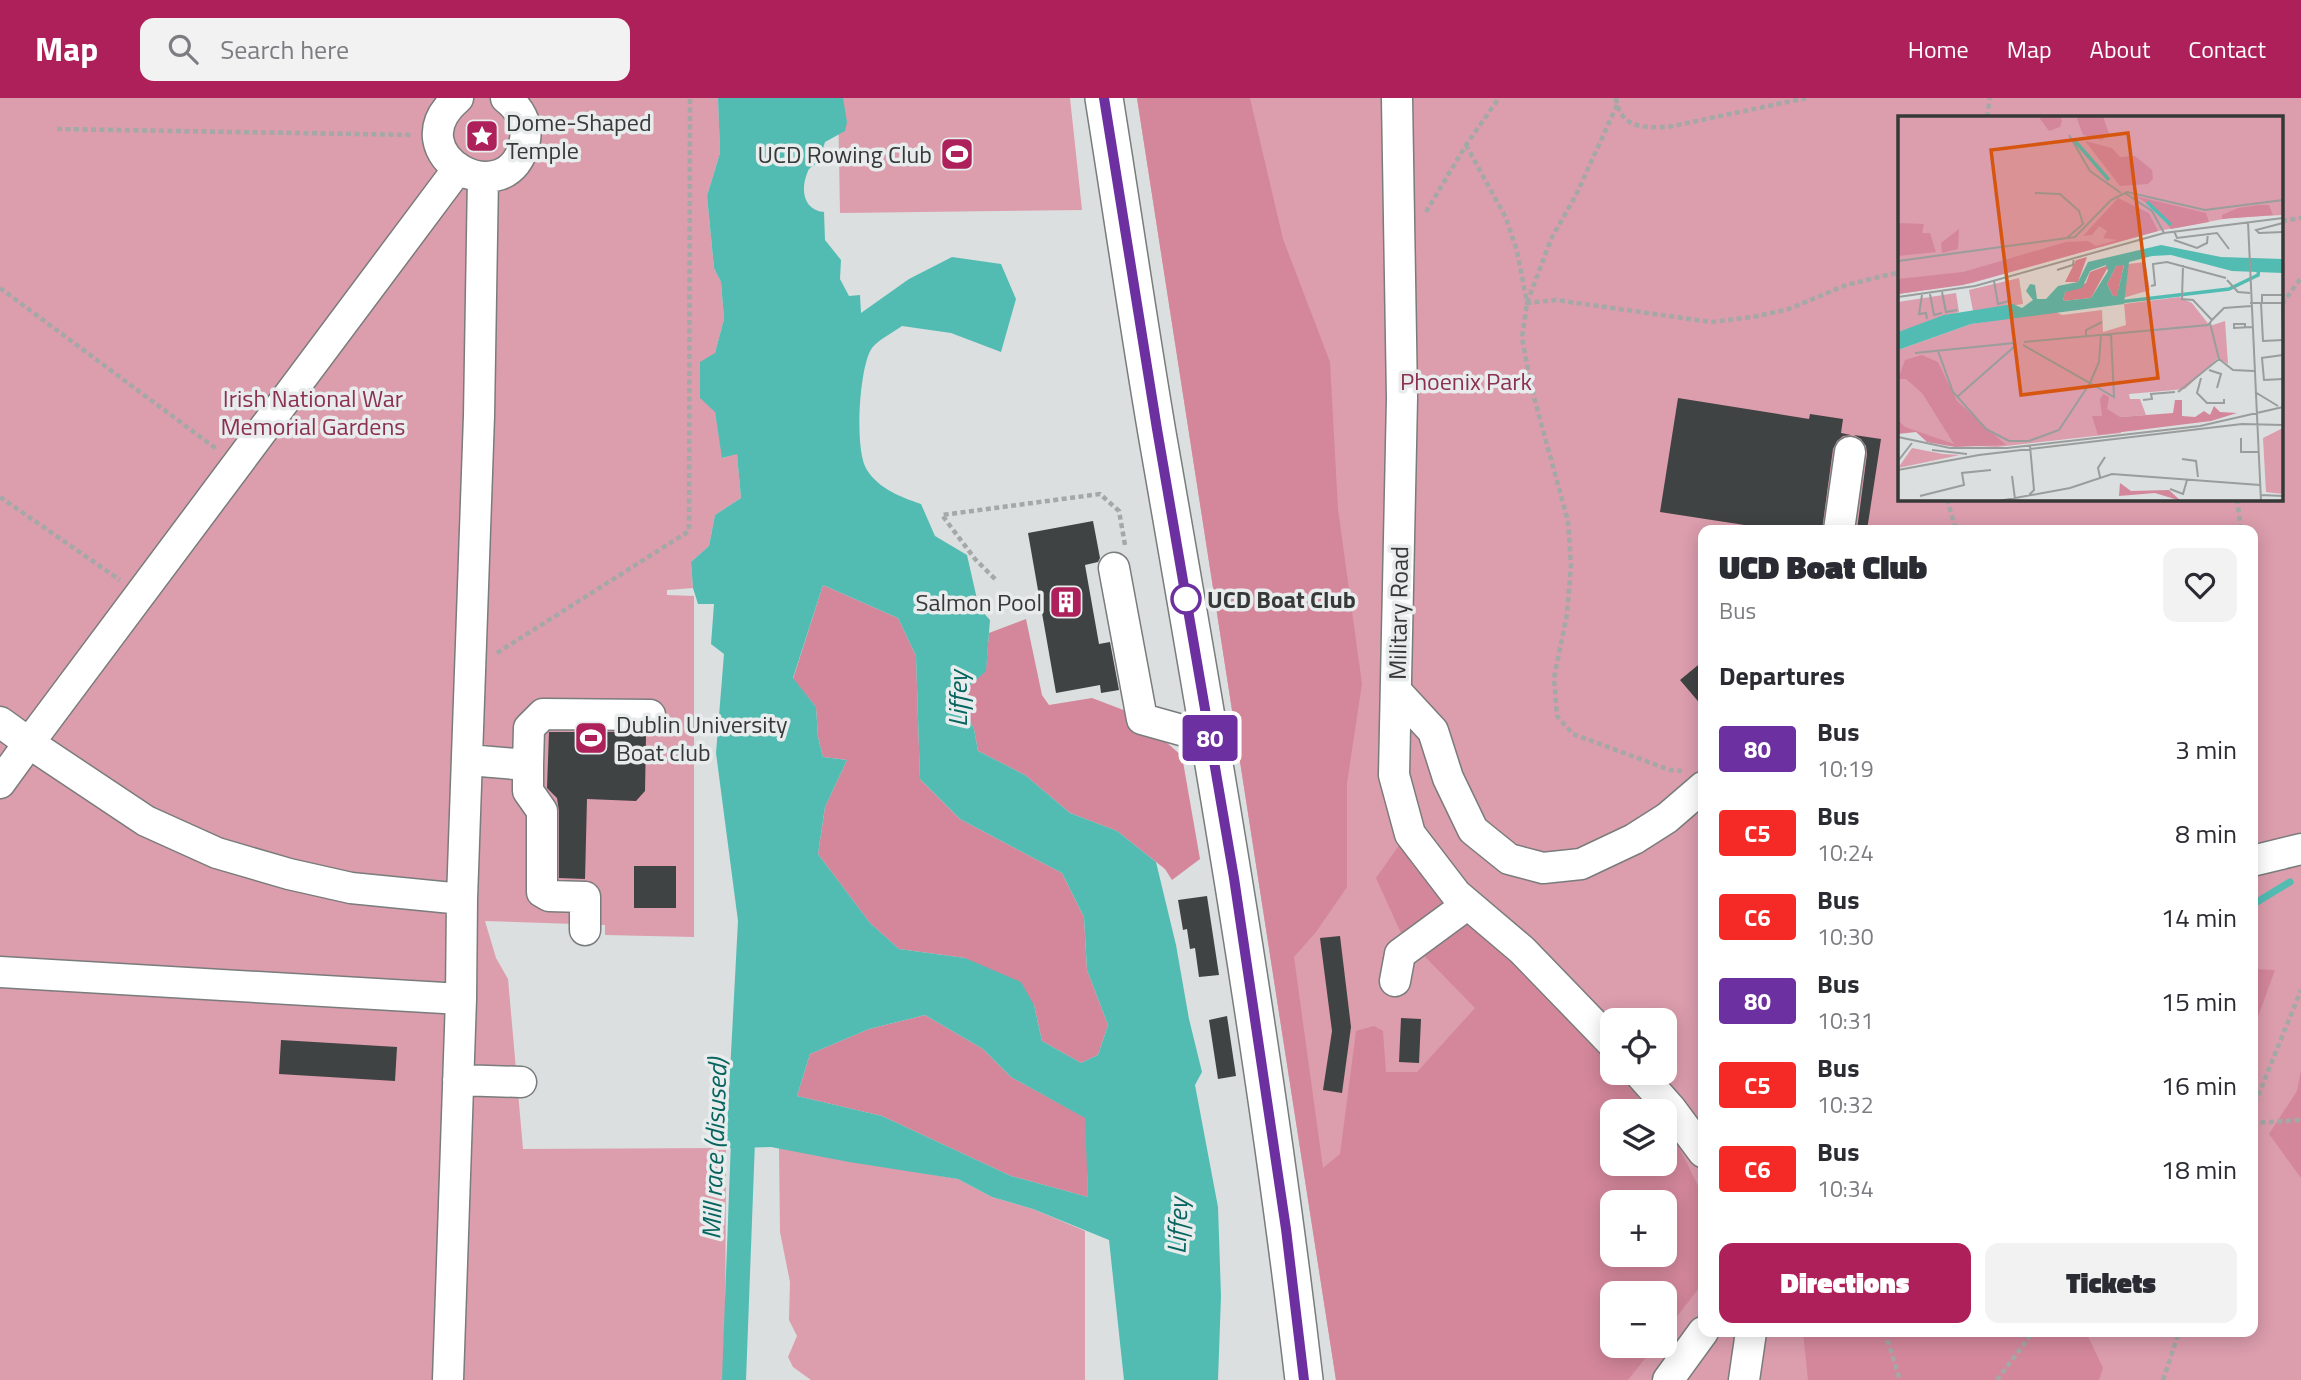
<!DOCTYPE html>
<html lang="en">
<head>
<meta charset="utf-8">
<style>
	:root { --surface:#fff; --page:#f2f2f3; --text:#2b2b33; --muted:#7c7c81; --accent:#ae205a }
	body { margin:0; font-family:"Titillium Web",sans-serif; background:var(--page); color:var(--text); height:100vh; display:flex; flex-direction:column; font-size:26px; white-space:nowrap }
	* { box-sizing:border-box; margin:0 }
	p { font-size:23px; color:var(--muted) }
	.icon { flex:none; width:38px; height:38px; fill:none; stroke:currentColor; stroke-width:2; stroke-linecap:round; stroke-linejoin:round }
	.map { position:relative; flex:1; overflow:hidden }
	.details { position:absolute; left:1698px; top:427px; width:560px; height:812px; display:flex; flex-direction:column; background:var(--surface); border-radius:14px; box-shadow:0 4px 18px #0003 }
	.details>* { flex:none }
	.badge { padding:0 14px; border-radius:5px; font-size:24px; line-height:46px }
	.buttons { position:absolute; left:1600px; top:910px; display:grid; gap:14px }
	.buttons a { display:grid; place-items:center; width:77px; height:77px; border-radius:14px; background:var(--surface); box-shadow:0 4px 18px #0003; font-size:35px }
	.map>.badge { position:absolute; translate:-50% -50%; box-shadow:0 0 0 4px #fff }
	h2 { padding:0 21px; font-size:26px; line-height:63px }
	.round { display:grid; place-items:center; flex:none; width:74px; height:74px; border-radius:14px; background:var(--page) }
	.summary { display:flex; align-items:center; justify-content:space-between; height:119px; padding:0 21px }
	h1 { font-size:33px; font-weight:800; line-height:52px }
	.button { display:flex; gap:14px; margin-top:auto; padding:14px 21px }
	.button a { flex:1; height:80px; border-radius:14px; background:var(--accent); color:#fff; font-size:28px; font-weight:800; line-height:80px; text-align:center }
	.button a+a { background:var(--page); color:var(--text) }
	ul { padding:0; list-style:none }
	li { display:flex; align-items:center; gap:21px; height:84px; padding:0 21px }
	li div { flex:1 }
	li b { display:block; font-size:26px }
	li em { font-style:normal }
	li .badge { min-width:77px; font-weight:700; text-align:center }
	header { display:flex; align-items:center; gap:42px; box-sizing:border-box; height:98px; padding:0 35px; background:var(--accent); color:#fff }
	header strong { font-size:33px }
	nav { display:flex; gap:38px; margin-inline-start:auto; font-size:24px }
	.search { width:490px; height:63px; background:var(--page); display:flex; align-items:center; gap:18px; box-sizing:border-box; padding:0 24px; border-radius:14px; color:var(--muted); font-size:26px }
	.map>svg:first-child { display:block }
	.green { fill:#dc9dad; fill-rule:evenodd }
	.forest { fill:#d4879b; fill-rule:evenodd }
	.water { fill:#52bcb3; fill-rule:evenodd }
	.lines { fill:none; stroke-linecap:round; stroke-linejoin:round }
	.stream { stroke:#52bcb3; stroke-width:7 }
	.canal { stroke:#52bcb3; stroke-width:24 }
	.building { fill:#404343 }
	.minor-casing { stroke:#797c7c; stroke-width:33 }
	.major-casing { stroke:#797c7c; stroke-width:40 }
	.path { stroke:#a4a8a7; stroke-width:4.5; stroke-dasharray:5 3.5; stroke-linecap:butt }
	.minor { stroke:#fff; stroke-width:30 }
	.major { stroke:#fff; stroke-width:37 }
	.line-casing { stroke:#fff; stroke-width:16 }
	.line { stroke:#6c30a1; stroke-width:10 }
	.stop-dot { fill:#fff; stroke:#6c30a1; stroke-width:3.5 }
	.labels { text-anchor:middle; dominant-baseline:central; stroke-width:7; stroke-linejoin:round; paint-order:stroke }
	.poi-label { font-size:24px; fill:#373938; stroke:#e8ecec; text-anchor:start }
	.park-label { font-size:24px; fill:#8c304f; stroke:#e8ecec }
	.stop-label { font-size:24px; font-weight:bold; fill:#373938; stroke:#e8ecec; text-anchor:start }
	.street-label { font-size:24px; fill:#373938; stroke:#e8ecec }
	.water-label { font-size:26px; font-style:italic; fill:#08645e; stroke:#e8ecec }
	.inset-river { fill:none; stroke:#52bcb3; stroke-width:3.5 }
	.inset-road { fill:none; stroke:#999d9c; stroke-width:2 }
	.view { fill:#d65610; fill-opacity:0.15; stroke:#d65610; stroke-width:3.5 }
	.inset-edge { fill:none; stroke:#373938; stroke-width:3.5 }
</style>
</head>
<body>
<header>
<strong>Map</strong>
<div class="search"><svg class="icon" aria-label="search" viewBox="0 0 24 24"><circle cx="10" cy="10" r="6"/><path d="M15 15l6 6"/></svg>Search here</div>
<nav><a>Home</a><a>Map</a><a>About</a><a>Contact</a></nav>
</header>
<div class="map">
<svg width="2301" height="1282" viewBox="0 0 2301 1282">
	<rect width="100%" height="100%" fill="#dbdfdf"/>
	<path class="green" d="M0,0H718L720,55L707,98L714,170L721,184L724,221L715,255V314L723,360L737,355L741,400L715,417L709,448L691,464L693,490L667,492V497L694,498V839L605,837V827L485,823L496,860L508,881L523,1051L726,1050L725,1282H0Z
		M838,0H1070L1082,112L840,115Z
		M1137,0H2301V1282H1336ZM1900,19H2282V401H1900ZM1703,432H2252V1234H1703ZM1612,922H1664V975H1612ZM1612,1013H1664V1066H1612ZM1612,1104H1664V1157H1612ZM1612,1195H1664V1248H1612Z
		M779,1050L958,1081L992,1099L1033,1111L1085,1133V1282H811L793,1269L788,1259L797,1238L789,1222L790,1184L780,1134Z"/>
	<path class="forest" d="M1137,0H1250L1283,141L1330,264L1338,411L1362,586L1347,685V789L1316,834L1294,859L1323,1070L1340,1056L1356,933L1374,928L1383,933L1386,974H1417L1475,910L1400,833L1376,780L1400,746L1608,965L1612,969V975H1617L1650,1013H1612V1066H1664V1029L1675,1041L1703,1098V1185L1664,1235V1195H1612V1248H1655L1628,1282H1336ZM1612,1104H1664V1157H1612Z
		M823,487L898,520L916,558L920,681L960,721L1062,775L1084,819L1087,872L1108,927L1098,957L1081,965L1042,943L1034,907L965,860L899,851L870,825L818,756L825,709L847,662L823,659L818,639L816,609L793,581Z
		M1026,521L1042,597L1049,607L1092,600L1134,616L1182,658L1200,761L1172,782L1165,771L1117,733L1070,715L1025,677L978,653L974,631L965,613L966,591L986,570L989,535Z
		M2252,871L2275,872L2252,935Z
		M925,917L983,951L1011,979L1086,1020L1088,1099L1011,1078L882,1018L797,998L810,956L869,931Z
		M2301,972V1080L2269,1036L2297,993Z
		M1803,1234H2086L2103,1270L2099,1282H1808Z"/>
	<path class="water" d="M718,0H843L847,24L845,33L825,44C823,50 822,55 820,61C818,66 810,68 808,73C800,91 803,112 824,114L825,142L841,162L840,181L849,198L860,197L861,215L909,181L952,159L1001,166L1016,201L1001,254L951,235L902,228C894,234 878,242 872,250C859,268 854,354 867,372C879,391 901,399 921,406L935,438L967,457L979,510L990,522L986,573L966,591L965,613L974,631L978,653L1025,677L1070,715L1117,733L1156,764L1176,847L1189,921L1202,974L1195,987L1218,1109L1221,1198L1218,1282H1124L1109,1142L1033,1111L992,1099L958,1081L849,1064L771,1049L726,1050L738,823L716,655L724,556L711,546L714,506H698L693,490L691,464L709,448L715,417L741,400L737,356L722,360L715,314L700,300V264L715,255L724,221L721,184L714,170L707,98L720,55ZM823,487L898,520L916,558L920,681L960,721L1062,775L1084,819L1087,872L1108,927L1098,957L1081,965L1042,943L1034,907L1021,884L965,860L899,851L870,825L818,756L825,709L847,662L823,659L818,639L816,609L793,580ZM925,917L983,951L1011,979L1085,1020L1088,1099L1011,1078L882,1018L797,998L810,956L869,931Z"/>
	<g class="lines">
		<path class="stream" d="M2252,807L2290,784"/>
		<path class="canal" d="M734,1282L744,1016"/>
	</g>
	<path class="building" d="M1678,300L1809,321L1810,316L1843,321L1841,335L1851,337L1843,338L1837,343L1833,351L1822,432H1777L1660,414Z
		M1854,337L1881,341L1867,432H1857L1867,356L1866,348L1861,341Z
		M1093,423L1100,460L1098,464L1085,467L1099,546L1110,544L1119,592L1101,595L1100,587L1056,595L1028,435Z
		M1703,563V609L1680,582Z
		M549,634H643L646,637L645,693L636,703L587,701L585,781L559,780V713L557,700L547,690Z
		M634,768H676V810H634Z
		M1207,798L1219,877L1199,879L1195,850L1190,851L1187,831L1183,832L1178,802Z
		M1340,838L1351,929L1342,995L1323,992L1332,933L1320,840Z
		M1227,918L1236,978L1218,981L1209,922Z
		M1401,920L1421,921L1419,965L1399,964Z
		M281,942L397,949L395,983L279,976Z"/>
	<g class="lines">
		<defs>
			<path id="minor" d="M458,0C391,57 511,121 525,42C528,25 519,10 506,0
				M1397,0L1402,300L1394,677L1410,736L1456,796L1522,852L1612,945
				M457,72L29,645L146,723L217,755L289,776L351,790L462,801
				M1839,432L1850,354
				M1114,470L1142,621L1210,640
				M1396,593L1433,633L1448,680L1473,732L1509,761L1543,770L1581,766L1634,741L1667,720L1703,689
				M0,624L29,645L0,685
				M468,662L528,667V693L542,713V794L549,798L585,799V832
				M528,667L529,630L543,616L650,617
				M2252,763L2301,751
				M0,874L461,901
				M1395,883L1400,856L1468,806
				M1639,975L1671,1011L1703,1054
				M458,982L521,984
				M448,1282L461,901L462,801L479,318L483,79
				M1668,1282L1703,1234
				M1744,1282L1751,1234"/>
			<path id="major" d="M1104,0C1122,112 1138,223 1157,335C1212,650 1267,964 1304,1282"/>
		</defs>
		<use href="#minor" class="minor-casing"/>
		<use href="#major" class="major-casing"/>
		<path class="path" d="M1616,0C1620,30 1643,30 1668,29L1806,0
			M1617,7L1576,97L1551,141L1527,205L1522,240L1532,292L1568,423L1571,467L1567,516L1554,580L1557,618L1573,636L1670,672L1682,673
			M1987,19L1990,0
			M57,31L414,37
			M1466,47L1506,120L1517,153L1527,205L1556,202L1711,224L1753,219L1789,211L1846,187L1900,174
			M1426,114L1466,47L1499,0
			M2282,123L2301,120
			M0,190L218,352
			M2282,206L2301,180
			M0,399L120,482
			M1947,401L1956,432
			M2237,401L2241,432
			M995,481L975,461L942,417L1100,396L1119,413L1125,447
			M497,555L689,433L690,0
			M2252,1013L2301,892
			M2252,1025L2301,1022
			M1885,1234L1900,1282
			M1997,1282L2033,1234
			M2163,1282L2179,1234"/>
		<use href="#minor" class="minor"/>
		<use href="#major" class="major"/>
	</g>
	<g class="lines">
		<defs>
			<path id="line" d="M1104,0L1157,331L1234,780L1286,1131L1304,1282"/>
		</defs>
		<use href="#line" class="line-casing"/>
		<use href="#line" class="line"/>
	</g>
	<defs>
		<symbol id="sight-square" viewBox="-11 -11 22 22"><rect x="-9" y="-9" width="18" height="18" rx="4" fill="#ae205a" stroke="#e8ecec"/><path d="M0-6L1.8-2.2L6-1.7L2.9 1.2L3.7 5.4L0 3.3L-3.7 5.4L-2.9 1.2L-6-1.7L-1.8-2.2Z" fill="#fff"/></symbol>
		<symbol id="stadium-square" viewBox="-11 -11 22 22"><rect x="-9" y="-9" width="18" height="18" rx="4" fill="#ae205a" stroke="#e8ecec"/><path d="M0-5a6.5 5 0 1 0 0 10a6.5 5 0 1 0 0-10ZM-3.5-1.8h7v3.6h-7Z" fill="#fff"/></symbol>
		<symbol id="building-square" viewBox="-11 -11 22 22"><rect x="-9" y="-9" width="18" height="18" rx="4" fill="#ae205a" stroke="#e8ecec"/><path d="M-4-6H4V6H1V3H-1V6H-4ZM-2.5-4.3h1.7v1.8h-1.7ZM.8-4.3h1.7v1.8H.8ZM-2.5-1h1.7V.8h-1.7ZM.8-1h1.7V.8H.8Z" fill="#fff"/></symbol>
	</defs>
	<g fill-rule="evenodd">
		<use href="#sight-square" x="463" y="19" width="38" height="38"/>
		<use href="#stadium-square" x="938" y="37" width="38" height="38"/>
		<use href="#building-square" x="1047" y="485" width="38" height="38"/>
		<use href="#stadium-square" x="572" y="621" width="38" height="38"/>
	</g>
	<circle class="stop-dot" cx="1186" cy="501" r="14"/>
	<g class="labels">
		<g class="poi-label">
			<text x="506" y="24">Dome-Shaped<tspan x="506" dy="28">Temple</tspan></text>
			<text x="932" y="56" text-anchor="end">UCD Rowing Club</text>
			<text x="1042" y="504" text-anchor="end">Salmon Pool</text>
			<text x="616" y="626">Dublin University<tspan x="616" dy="28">Boat club</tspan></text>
		</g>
		<g class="park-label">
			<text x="1466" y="283">Phoenix Park</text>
			<text x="313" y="300">Irish National War<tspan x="313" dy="28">Memorial Gardens</tspan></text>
		</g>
		<g class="stop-label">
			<text x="1207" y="501">UCD Boat Club</text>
		</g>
		<g class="street-label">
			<text transform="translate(1398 515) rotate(-89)">Military Road</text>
		</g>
		<g class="water-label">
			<text transform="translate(957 601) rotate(-90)">Liffey</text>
			<text transform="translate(714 1051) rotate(-88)">Mill race (disused)</text>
			<text transform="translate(1177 1128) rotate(-88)">Liffey</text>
		</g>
	</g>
	<g transform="translate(1898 18)">
		<rect width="385" height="385" fill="#dbdfdf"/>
		<path d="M0,0H385V99L331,102L260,115L74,167L0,178ZM247,146L252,174L225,182L230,148ZM121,162L125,188L75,195L71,174ZM58,177L61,196L0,216V186ZM281,181L294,187L312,210L327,205L330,248L320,242L287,273L231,278L232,283H242L248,299L222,301L223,317L99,331L56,329L6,311L0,304V234L73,208L156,195L164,199L204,194L205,216L228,209L226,188ZM385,312V378L368,376L365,322ZM14,332L45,338L62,339L0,352Z" fill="#dc9dad"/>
		<path d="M140,0H162L164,5L162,11L151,15ZM178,0H205L211,18L204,24L185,19ZM187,25L214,32L222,41L237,40L254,54L255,63L250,68L222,70ZM237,80L308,97L311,106L273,113L257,92ZM220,82L251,97L260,115L65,169L0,178V163L65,156L168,126L190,125L198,130L219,124L205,122L209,115L201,110L194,119L185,120ZM361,89H371L375,99L324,103V99L340,92ZM0,107L26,108L24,117H32L38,136L0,140ZM61,113L60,133L44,137L43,127ZM189,141L180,166H167L178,144ZM226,148L219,181L215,180L209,168L218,150ZM211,149L193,182L165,185L167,176L188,167L192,156ZM24,239L40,246L59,285L108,329L57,331L29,326L18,316L0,318V304L7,311L56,328L24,277L8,263H0L7,244ZM205,278L211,281L209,293L222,301L275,297L277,284H284V300L297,301L306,295L312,299L316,290L322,296L339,297L313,305L200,319L194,300H204L202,283ZM222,367L233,375L271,374L283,385L257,377L221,380Z" fill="#d4879b"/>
		<path d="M263,129L323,141L385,143V157L334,155L273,139L254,140L231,146L226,188L73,208L0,234V216L46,199L115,188L124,192L135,184L128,175L132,168L137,169L139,183H148L160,170L180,166L190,146ZM208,149L210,155L193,182L165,185L167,176L184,172L192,155ZM226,149L219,180H215L209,168L218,150Z" fill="#52bcb3" fill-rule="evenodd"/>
		<path class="inset-river" d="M177,25L211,64M249,86L273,109M221,186L331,173L360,159L361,152"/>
		<path class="inset-road" d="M171,19L192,55L223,77M137,77L162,78L181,95L185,108L169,122M227,77L254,95L266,117M350,106L363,385M385,107L358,114L361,117L385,116M276,115L279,122L319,117L331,133M276,124L299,132L309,127L310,117M0,145L177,121L213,84L229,76L307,94L385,84M285,149L284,183L295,184L314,204L326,192L353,190M159,154L175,149L176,142M329,164L340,176L352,177M96,165L100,188L111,185M253,170L257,169L255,148L269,146L328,162M44,176L48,196L59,194M32,178L36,199L44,197M24,179L21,198L28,197L29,203M0,181L77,170L266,117L385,102M352,187H384M363,187L365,225L385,224M364,187V179H385M384,187L385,222M312,207L321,243M347,211V208H336V212L354,211M188,220V214L204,206M126,226L310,209L314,204M125,229L192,267L201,246L203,219M40,235L55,276L88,313L111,325H131L161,314L192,267L216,281L213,218M17,237L116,227M363,242L385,239M364,242L366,264L385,263M311,254L323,258L319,272M303,262L299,277L309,287H326V283M280,276L321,243L335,254L356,255M357,276L380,290M59,281L117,230M245,284L254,283L253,278L277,276M0,321L52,332H109L302,310L385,291M343,322V336H361M34,334L69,338M284,343L298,345L300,361M0,345L14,327M0,354L81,339L344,308L385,309M114,360L117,383M202,361L200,352L207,341M272,373L285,378L289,364M131,379L136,374L132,330M363,379L385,380M22,380L66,369L64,357L93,354M101,385L172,372L214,358L362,369"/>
		<path class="view" d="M230,17L260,262L123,279L93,34Z"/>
		<rect width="385" height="385" class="inset-edge"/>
	</g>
</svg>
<div class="buttons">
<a><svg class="icon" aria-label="locate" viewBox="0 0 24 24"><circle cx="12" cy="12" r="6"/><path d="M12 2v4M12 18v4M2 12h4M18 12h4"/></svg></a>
<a><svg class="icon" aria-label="layers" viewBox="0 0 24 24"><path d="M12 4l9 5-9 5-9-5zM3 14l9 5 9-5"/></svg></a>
<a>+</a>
<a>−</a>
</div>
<b class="badge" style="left:1210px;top:640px;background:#6c30a1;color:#fff">80</b>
<section class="details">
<div class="summary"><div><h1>UCD Boat Club</h1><p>Bus</p></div><a class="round"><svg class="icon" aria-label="heart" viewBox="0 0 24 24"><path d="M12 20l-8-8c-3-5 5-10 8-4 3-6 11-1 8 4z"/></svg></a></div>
<h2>Departures</h2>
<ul>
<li><span class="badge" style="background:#6c30a1;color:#fff">80</span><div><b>Bus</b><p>10:19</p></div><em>3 min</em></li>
<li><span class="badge" style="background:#f52a26;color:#fff">C5</span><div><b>Bus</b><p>10:24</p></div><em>8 min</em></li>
<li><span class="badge" style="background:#f52a26;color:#fff">C6</span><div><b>Bus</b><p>10:30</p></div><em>14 min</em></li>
<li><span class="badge" style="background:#6c30a1;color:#fff">80</span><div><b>Bus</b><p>10:31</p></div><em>15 min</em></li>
<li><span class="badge" style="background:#f52a26;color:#fff">C5</span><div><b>Bus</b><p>10:32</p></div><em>16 min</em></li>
<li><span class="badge" style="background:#f52a26;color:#fff">C6</span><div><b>Bus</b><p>10:34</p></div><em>18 min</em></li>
</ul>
<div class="button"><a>Directions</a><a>Tickets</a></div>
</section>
</div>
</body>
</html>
